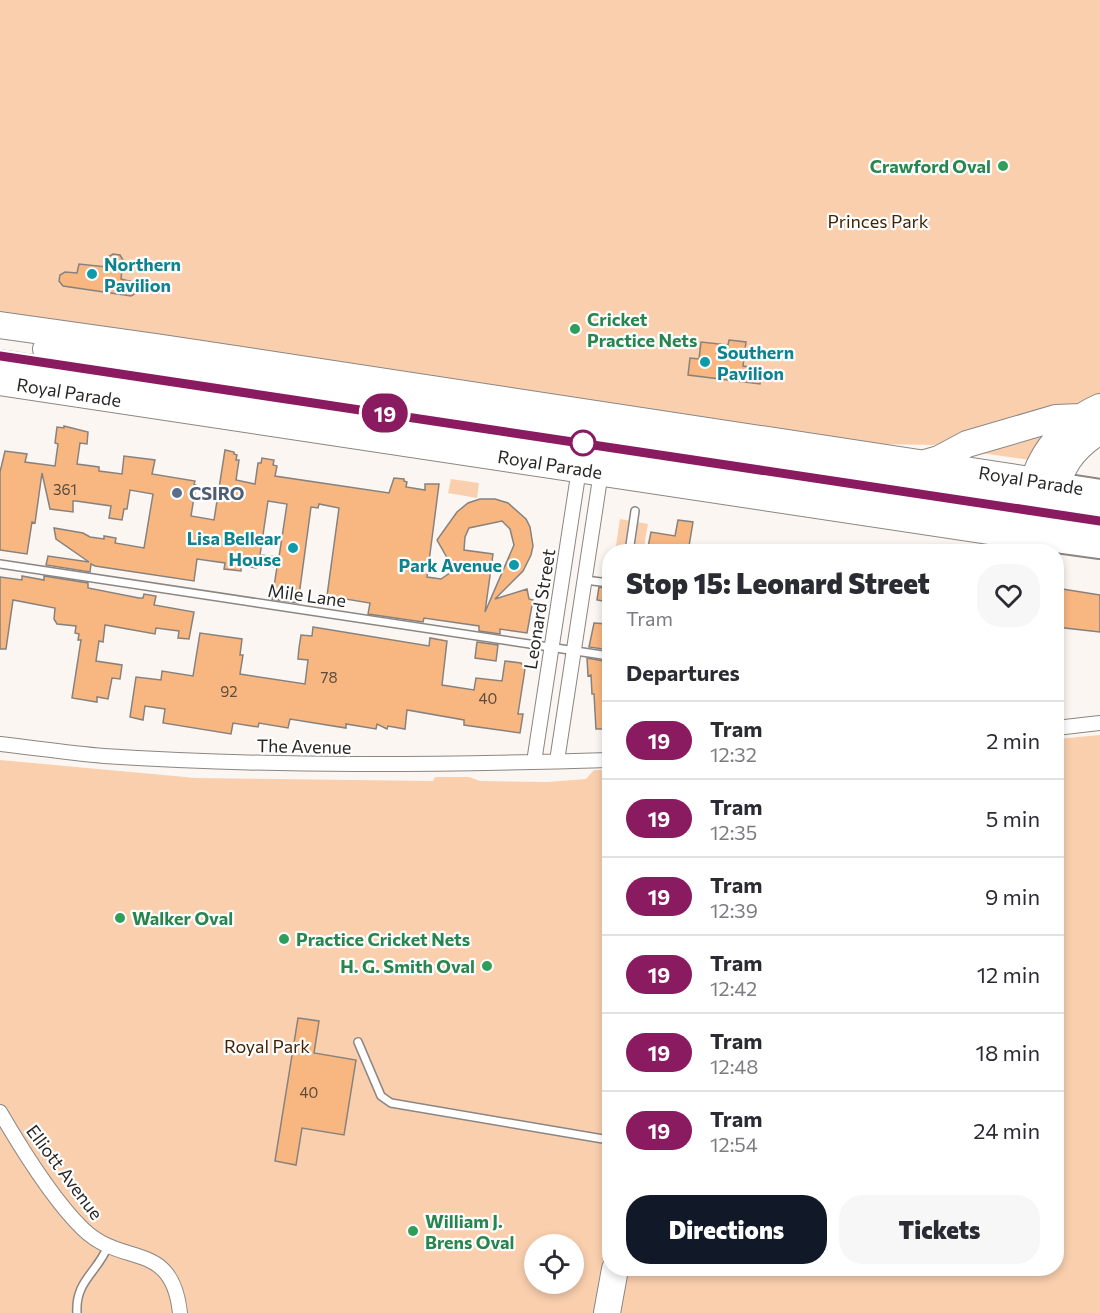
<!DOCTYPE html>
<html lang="en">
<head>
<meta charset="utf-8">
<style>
	:root { --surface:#fff; --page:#f7f7f7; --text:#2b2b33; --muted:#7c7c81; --line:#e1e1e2; --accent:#111827 }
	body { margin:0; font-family:Commissioner,sans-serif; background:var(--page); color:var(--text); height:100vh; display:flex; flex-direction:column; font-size:22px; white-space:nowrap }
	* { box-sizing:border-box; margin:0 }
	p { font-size:20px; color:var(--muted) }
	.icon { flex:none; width:33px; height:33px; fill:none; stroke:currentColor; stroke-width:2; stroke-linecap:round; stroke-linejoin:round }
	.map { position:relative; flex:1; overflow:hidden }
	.details { position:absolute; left:602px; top:544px; width:462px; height:732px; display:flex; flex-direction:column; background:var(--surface); border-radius:24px; box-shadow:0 3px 9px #0003 }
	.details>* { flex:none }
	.badge { padding:0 12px; border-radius:20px; font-size:21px; line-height:39px }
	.fabs { position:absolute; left:524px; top:1234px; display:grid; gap:12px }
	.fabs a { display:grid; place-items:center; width:60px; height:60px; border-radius:50%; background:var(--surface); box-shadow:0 3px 9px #0003; font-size:30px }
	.map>.badge { position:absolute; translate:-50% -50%; box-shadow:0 0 0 3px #fff }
	h2 { padding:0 24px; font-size:22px; line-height:54px }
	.round { display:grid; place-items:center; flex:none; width:63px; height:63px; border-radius:24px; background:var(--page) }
	.summary { display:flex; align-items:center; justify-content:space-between; height:102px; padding:0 24px }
	h1 { font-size:28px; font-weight:800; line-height:45px }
	.action { display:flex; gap:12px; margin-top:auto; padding:12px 24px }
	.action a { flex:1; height:69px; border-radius:24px; background:var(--accent); color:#fff; font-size:24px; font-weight:800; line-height:69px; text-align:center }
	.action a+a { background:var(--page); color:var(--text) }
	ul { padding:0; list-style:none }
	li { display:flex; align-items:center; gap:18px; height:78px; padding:0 24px; border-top:2px solid var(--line) }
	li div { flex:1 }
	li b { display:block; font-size:22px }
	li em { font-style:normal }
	li .badge { min-width:66px; font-weight:700; text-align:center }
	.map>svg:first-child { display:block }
	.green { fill:#f9cfae; fill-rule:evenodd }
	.building { fill:#f8b781; stroke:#87827e; stroke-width:1.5; fill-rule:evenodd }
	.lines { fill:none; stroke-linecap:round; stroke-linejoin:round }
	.lane-casing { stroke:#8b8682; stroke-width:10 }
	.street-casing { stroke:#8b8682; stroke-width:16 }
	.primary-casing { stroke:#8b8682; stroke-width:26 }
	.highway-casing { stroke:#8b8682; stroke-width:28 }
	.lane { stroke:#fff; stroke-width:7 }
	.street { stroke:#fff; stroke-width:14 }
	.primary { stroke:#fff; stroke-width:22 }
	.highway { stroke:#fff; stroke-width:26 }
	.tram { stroke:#85817e; stroke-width:1.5 }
	.line-casing { stroke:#fff; stroke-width:14 }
	.line { stroke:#8a1b61; stroke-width:9 }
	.leisure-dot { fill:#2e9e5b; stroke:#fff; stroke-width:2 }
	.culture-dot { fill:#0f9aa8; stroke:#fff; stroke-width:2 }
	.stop-dot { fill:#fff; stroke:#8a1b61; stroke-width:3 }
	.service-dot { fill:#5c6f8a; stroke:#fff; stroke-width:2 }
	.labels { text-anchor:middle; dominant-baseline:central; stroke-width:4.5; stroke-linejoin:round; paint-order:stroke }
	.number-label { font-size:15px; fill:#5d4b3c }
	.leisure-label { font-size:18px; font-weight:bold; fill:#27864d; stroke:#fff; text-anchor:start }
	.park-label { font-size:18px; fill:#412204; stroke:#fff }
	.culture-label { font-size:18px; font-weight:bold; fill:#0d838f; stroke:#fff; text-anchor:start }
	.street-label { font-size:18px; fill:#292725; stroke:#fff }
	.service-label { font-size:18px; font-weight:bold; fill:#4e5e75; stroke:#fff; text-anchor:start }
</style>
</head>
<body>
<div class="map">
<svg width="1100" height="1313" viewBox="0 0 1100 1313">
	<rect width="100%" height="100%" fill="#fcf6f2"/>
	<path class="green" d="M0,0H1100V398L1052,414L934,445L875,444L0,313Z
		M1059,424L1031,460L966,451Z
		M451,479L479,483L477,498L448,493Z
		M620,519L648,524L643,552H615Z
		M1100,735V1313H0V760L196,778L433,781L435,777H469L480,781L548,782L586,779L594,770H609V1269H1056V739ZM534,1245H573V1284H534Z"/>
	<path class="building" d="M113,254L120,255L123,260L121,279L133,282L136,287V293L131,296L63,286L59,281L60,275L65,272L77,273L79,264L107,267L108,257Z
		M729,340L746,342L743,366L762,369L760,384L688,375L690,358L699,359L701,342L728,345Z
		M64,426L88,432L87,444L80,443L77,464L99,467V471L122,474L124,456L155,460L152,474L195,481L194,484L196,485L191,516L214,520L225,450L234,452V454L237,455L236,460H239L236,480L255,484L258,463H261L262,458L274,460L273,465L277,466L275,476L389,493L394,478L404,479V481L407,482L406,487L425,490V484H439L427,577L441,579L454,570L437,540L457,512L468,503L480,499H495L508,503L526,519L530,527L533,546L531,555L523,571L495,599L527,589L529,599L533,600L527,633L500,629V634L479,631V626L424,618L423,622L368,614L370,603L327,596L339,508L319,504L318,508L311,507L298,603L272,599L277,567L256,564V568L241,565V571L224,569L225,563L197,559L194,581L95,566L91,564L90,572L46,565L48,556L89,562L56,539L54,528L83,533L90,537L104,539V536L116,538L115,543L144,548L153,494L130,490L127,509H124L122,520L109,518L111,506L76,501H73V512L50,509L42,473L35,523L32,522L27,554L0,550V472L5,451L27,454L25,462L55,466L58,444L55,443L57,427L64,428ZM268,501L287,504L279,557L260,555ZM502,521L510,529L514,545L485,612L493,554L464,550L465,537L469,528Z
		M678,520L693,522L688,552H657L658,549L648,547L651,532L675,536Z
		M22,576L44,580V576L88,583V588L139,598H143L144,594L156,596L154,605L194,612L189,639L178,638L179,631L156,628L155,634L105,625L103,642L99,641L96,661L122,665L120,679L112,678L108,699L97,697V702L72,698L81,640H78L79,634L75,633L76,626L57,624L54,619L55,608L13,600L6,649H0V577L22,580Z
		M599,587L609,589V602L597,600Z
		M1056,588L1100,595V632L1056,627Z
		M594,623L607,624V627H609V650L589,647Z
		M313,627L429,646L430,638L447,641L442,685L474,690L476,678L502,681L505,661L521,663L525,669L518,714H523L520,733L464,725V720L407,710L405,729L388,726L387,729L377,724L376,729L346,724V728L290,719L288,728L259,723L258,727L233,723L231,734L163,723L165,709L145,706L143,720L130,717L136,677L161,680L162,671L193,676L200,633L242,639L240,655H243L240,674L305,684L308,660L298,659L299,648L301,635L312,636Z
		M477,642L498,645L496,661L475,658Z
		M587,658L609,662V729H596L594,694H592L591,675L588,676Z
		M298,1018L319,1021L314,1053L356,1060L344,1135L302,1128L296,1165L275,1161Z"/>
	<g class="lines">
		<defs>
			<path id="lane" d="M629,552L635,511
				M0,564L609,656
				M585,580L609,583
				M358,1042L381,1096L391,1103L609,1140
				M77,1313C75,1281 97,1273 108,1246"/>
			<path id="street" d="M1056,728L1100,723
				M0,744C35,748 69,753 104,756C272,767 440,765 609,760
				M557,761L601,472
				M534,762L579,469
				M0,1112C21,1148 53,1200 83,1229C123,1268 172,1239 180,1313"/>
			<path id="primary" d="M1056,484L1100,491
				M1051,501L1100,508
				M1046,520L1100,529
				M1042,539L1100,547"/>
			<path id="highway" d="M0,325L156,347L1056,484
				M46,349L1051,501
				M0,363L1046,520
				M0,382L1042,539
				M925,463L939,459L967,444L1056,418L1080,417
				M1030,494C1038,455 1064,423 1100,407
				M1052,499C1061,467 1071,449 1100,431
				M607,1313L615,1269"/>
		</defs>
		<use href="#lane" class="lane-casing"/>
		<use href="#street" class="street-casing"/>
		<use href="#primary" class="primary-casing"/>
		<use href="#highway" class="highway-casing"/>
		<use href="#lane" class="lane"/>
		<use href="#street" class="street"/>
		<use href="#primary" class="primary"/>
		<use href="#highway" class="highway"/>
		<path class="tram" d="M0,356L1100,521"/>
	</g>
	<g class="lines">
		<defs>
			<path id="line" d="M0,356L1100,521"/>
		</defs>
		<use href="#line" class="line-casing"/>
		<use href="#line" class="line"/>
	</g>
	<g class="leisure-dot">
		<circle cx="1003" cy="166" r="6"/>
		<circle cx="575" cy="329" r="6"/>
		<circle cx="120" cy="918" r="6"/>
		<circle cx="284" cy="939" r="6"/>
		<circle cx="487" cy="966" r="6"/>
		<circle cx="413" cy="1231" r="6"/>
	</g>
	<g class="culture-dot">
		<circle cx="92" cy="274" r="6"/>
		<circle cx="705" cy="362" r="6"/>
		<circle cx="293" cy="548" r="6"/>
		<circle cx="514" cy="565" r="6"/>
	</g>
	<circle class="stop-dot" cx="583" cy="443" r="12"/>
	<circle class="service-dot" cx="177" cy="493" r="6"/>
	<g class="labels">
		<g class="number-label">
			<text x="65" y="489">361</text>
			<text x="329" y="677">78</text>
			<text x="229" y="691">92</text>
			<text x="488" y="698">40</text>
			<text x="309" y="1092">40</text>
		</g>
		<g class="leisure-label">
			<text x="991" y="166" text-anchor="end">Crawford Oval</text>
			<text x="587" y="319">Cricket<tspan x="587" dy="21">Practice Nets</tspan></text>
			<text x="132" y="918">Walker Oval</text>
			<text x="296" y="939">Practice Cricket Nets</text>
			<text x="475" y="966" text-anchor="end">H. G. Smith Oval</text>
			<text x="425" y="1221">William J.<tspan x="425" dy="21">Brens Oval</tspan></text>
		</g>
		<g class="park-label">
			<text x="878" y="221">Princes Park</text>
			<text x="267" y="1046">Royal Park</text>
		</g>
		<g class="culture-label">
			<text x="104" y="264">Northern<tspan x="104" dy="21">Pavilion</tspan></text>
			<text x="717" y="352">Southern<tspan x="717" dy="21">Pavilion</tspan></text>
			<text x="281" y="538" text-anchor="end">Lisa Bellear<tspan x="281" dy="21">House</tspan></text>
			<text x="502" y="565" text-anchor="end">Park Avenue</text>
		</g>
		<g class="street-label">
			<text transform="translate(69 392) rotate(9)">Royal Parade</text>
			<text transform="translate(550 464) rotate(9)">Royal Parade</text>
			<text transform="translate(1031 480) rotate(9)">Royal Parade</text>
			<text transform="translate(307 595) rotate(8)">Mile Lane</text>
			<text transform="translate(539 609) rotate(-81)">Leonard Street</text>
			<text transform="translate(304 746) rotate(1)">The Avenue</text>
			<text transform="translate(65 1172) rotate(53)">Elliott Avenue</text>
		</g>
		<g class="service-label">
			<text x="189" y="493">CSIRO</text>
		</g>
	</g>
</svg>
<div class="fabs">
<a><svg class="icon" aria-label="locate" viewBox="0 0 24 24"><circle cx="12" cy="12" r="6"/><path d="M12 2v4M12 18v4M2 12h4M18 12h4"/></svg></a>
</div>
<b class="badge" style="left:385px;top:413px;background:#8a1b61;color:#fff">19</b>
<section class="details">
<div class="summary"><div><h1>Stop 15: Leonard Street</h1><p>Tram</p></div><a class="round"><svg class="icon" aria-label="heart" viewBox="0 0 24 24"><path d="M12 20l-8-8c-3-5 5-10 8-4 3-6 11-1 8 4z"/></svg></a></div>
<h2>Departures</h2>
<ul>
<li><span class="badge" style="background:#8a1b61;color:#fff">19</span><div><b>Tram</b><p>12:32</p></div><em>2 min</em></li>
<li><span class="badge" style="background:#8a1b61;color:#fff">19</span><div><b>Tram</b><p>12:35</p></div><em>5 min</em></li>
<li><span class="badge" style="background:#8a1b61;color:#fff">19</span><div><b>Tram</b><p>12:39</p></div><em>9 min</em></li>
<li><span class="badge" style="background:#8a1b61;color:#fff">19</span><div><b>Tram</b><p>12:42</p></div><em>12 min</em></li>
<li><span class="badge" style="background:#8a1b61;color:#fff">19</span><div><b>Tram</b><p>12:48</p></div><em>18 min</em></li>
<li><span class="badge" style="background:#8a1b61;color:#fff">19</span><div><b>Tram</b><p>12:54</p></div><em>24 min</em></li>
</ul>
<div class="action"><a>Directions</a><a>Tickets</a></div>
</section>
</div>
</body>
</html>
